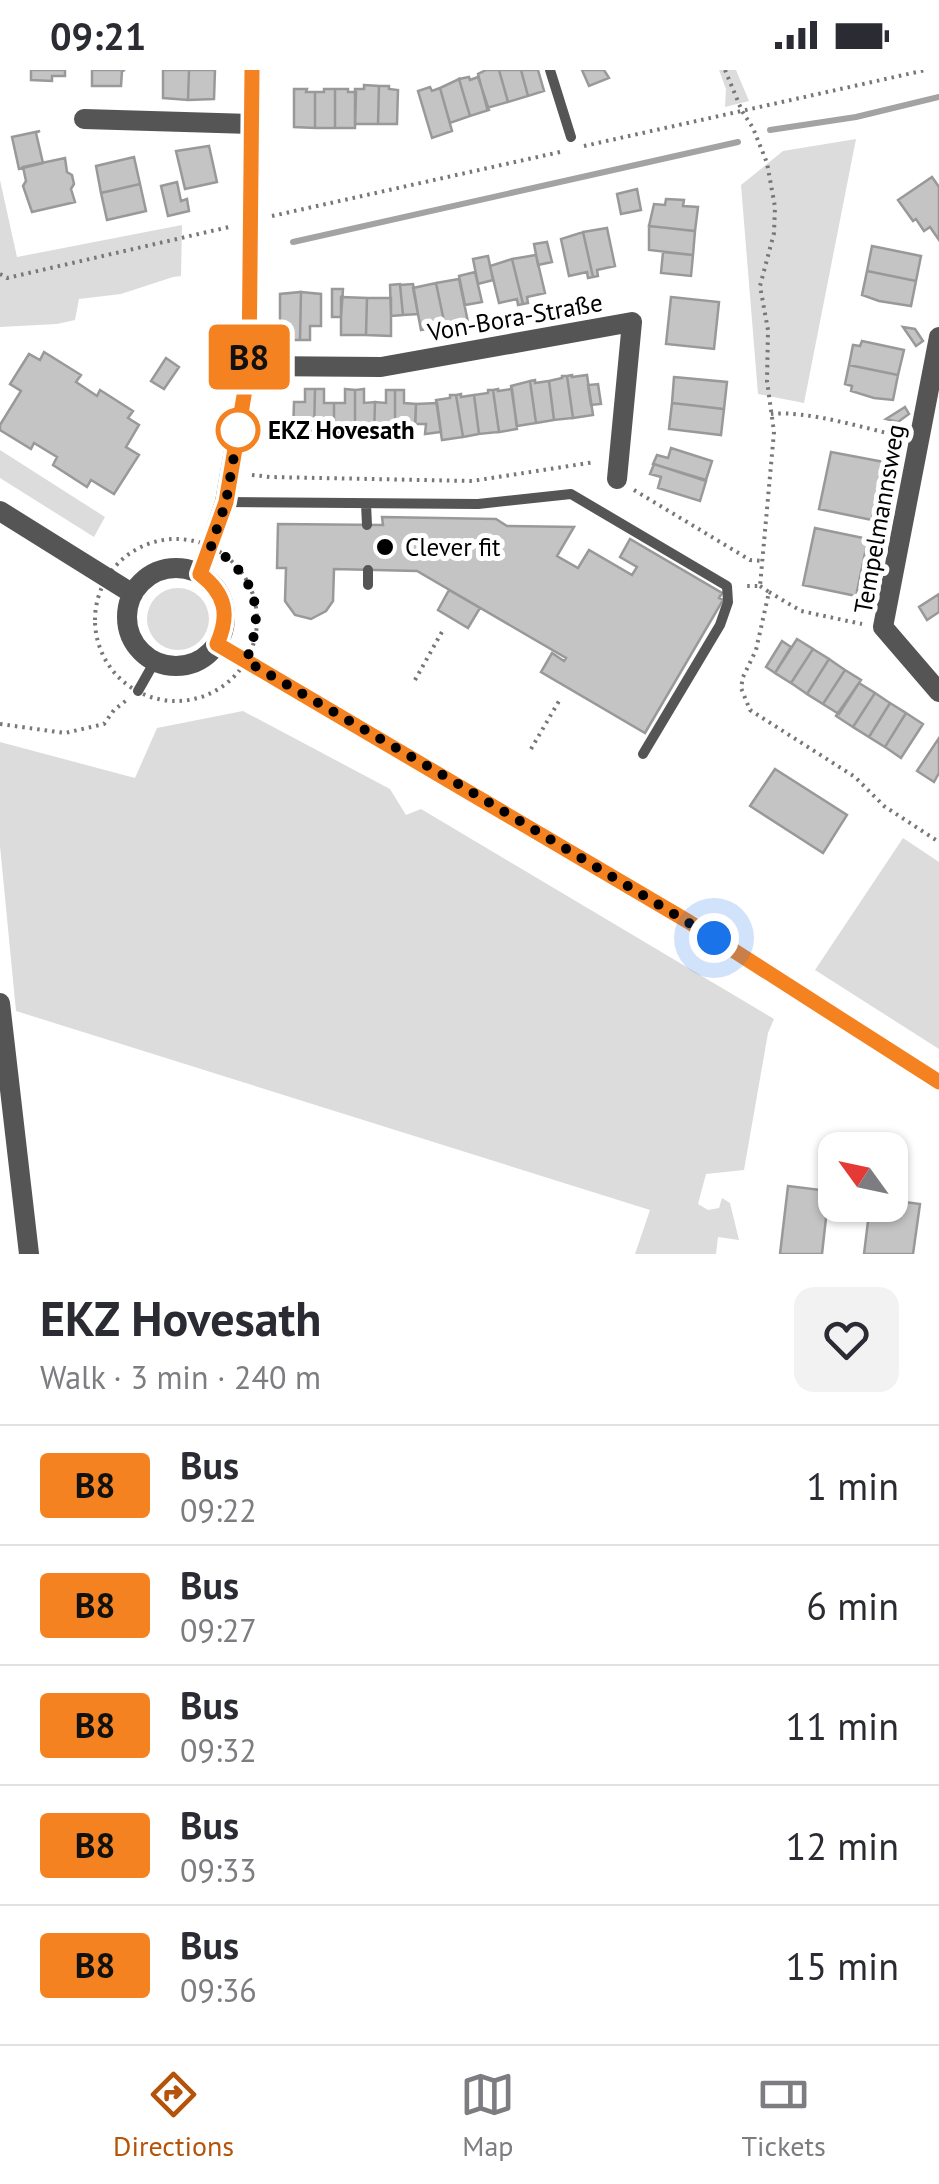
<!DOCTYPE html>
<html lang="en">
<head>
<meta charset="utf-8">
<style>
	:root { --surface:#fff; --page:#f2f2f3; --text:#2b2b33; --muted:#7c7c81; --line:#e1e1e2; --accent:#b45309 }
	body { margin:0; font-family:"PT Sans",sans-serif; background:var(--page); color:var(--text); height:100vh; display:flex; flex-direction:column; font-size:38px; white-space:nowrap }
	* { box-sizing:border-box; margin:0 }
	p { font-size:32px; color:var(--muted) }
	.icon { flex:none; width:55px; height:55px; fill:none; stroke:currentColor; stroke-width:2; stroke-linecap:round; stroke-linejoin:round }
	.map { position:relative; height:1184px; overflow:hidden }
	.panel { display:flex; flex-direction:column; background:var(--surface); flex:1 }
	.panel>* { flex:none }
	.badge { padding:0 20px; border-radius:8px; font-size:35px; line-height:65px }
	.needle { width:65px; rotate:303deg }
	.tools { position:absolute; left:818px; top:1062px; display:grid; gap:20px }
	.tools a { display:grid; place-items:center; width:90px; height:90px; border-radius:20px; background:var(--surface); box-shadow:0 2px 8px #0004; font-size:50px }
	.you { position:absolute; width:50px; height:50px; margin:-25px; border:8px solid #fff; border-radius:50%; background:#1a73e8; box-shadow:0 0 0 15px #1a73e833 }
	.map>.badge { position:absolute; translate:-50% -50%; box-shadow:0 0 0 5px #fff }
	.round { display:grid; place-items:center; flex:none; width:105px; height:105px; border-radius:20px; background:var(--page) }
	.headline { display:flex; align-items:center; justify-content:space-between; height:170px; padding:0 40px }
	h1 { font-size:48px; font-weight:600; line-height:75px }
	ul { padding:0; list-style:none }
	li { display:flex; align-items:center; gap:30px; height:120px; padding:0 40px; border-top:2px solid var(--line) }
	li div { flex:1 }
	li b { display:block; font-size:38px }
	li em { font-style:normal }
	li .badge { min-width:110px; font-weight:700; text-align:center }
	.status { display:flex; justify-content:space-between; align-items:center; height:70px; padding:0 50px; background:var(--surface); direction:ltr }
	.status svg { height:28px; fill:currentColor }
	.menu { display:flex; justify-content:space-around; align-items:center; height:140px; border-top:2px solid var(--line); background:var(--surface); font-size:28px; color:var(--muted) }
	.menu a { display:grid; justify-items:center; gap:5px }
	.menu .on { color:var(--accent) }
	.map>svg:first-child { display:block }
	.green { fill:#dcdcdc }
	.lines { fill:none; stroke-linecap:round; stroke-linejoin:round }
	.stream { stroke:#a3a3a3; stroke-width:6 }
	.building { fill:#c4c4c4; stroke:#999; stroke-width:2.5 }
	.path { stroke:#777; stroke-width:4; stroke-dasharray:2.5 5; stroke-linecap:butt }
	.service { stroke:#555; stroke-width:10 }
	.minor { stroke:#555; stroke-width:20 }
	.tertiary { stroke:#555; stroke-width:20 }
	.line-casing { stroke:#fff; stroke-width:22 }
	.line { stroke:#f58220; stroke-width:15 }
	.walk { stroke:#000; stroke-width:10; stroke-dasharray:0 18 }
	.stop-dot { fill:#fff; stroke:#f58220; stroke-width:5 }
	.poi-dot { fill:#000; stroke:#fff; stroke-width:4 }
	.labels { text-anchor:middle; dominant-baseline:central; stroke-width:10; stroke-linejoin:round; paint-order:stroke }
	.street-label { font-size:25px; fill:#000; stroke:#fff }
	.stop-label { font-size:25px; font-weight:bold; fill:#000; stroke:#fff; text-anchor:start }
	.poi-label { font-size:25px; fill:#000; stroke:#fff; text-anchor:start }
</style>
</head>
<body>
<div class="status"><b>09:21</b><svg viewBox="0 0 49 12"><path d="M0 12V9h3v3zM5 12V6h3v6zM10 12V3h3v9zM15 12V0h3v12zM26 1h20v11H26zM47 4h2v5h-2z"/></svg></div>
<div class="map">
<svg width="939" height="1184" viewBox="0 0 939 1184">
	<rect width="100%" height="100%" fill="#fff"/>
	<path class="green" d="M719,0H736L749,31L725,37L726,19Z
		M856,69L804,333L758,324L741,115L783,81Z
		M0,110L17,187L182,155L181,206L173,207L121,224L79,229L75,250L57,254L0,257Z
		M0,380L105,447L94,467L0,408Z
		M147 549a31 31 0 1 1 62 0a31 31 0 1 1-62 0Z
		M243,641L390,719L406,745L421,739L774,949L768,963L744,1100L706,1104L698,1134L708,1140L719,1138L722,1128L730,1133L739,1170L718,1167L716,1184H635L650,1140L16,941L0,776V672L135,708L157,658Z
		M903,768L939,792V979L815,900Z"/>
	<g class="lines">
		<path class="stream" d="M770,60L856,47L939,27
			M293,172L738,72"/>
	</g>
	<path class="building" d="M31,0H65V6H52V11L31,10Z
		M92,0H125L122,1L121,16H92Z
		M163,0H189L188,30L163,28Z
		M189,0H215L214,29L188,30Z
		M486,0H499L508,32L487,38L478,4Z
		M499,0H521L528,26L508,32Z
		M521,0H538L544,21L528,26Z
		M582,0H604L609,8L589,16Z
		M469,7L470,10L478,7L489,40L470,46L459,9Z
		M459,9L470,46L450,53L440,18Z
		M364,15L379,16L378,54H355V19H364Z
		M379,16H389V19L398,20L397,54H378Z
		M430,17L432,21L440,18L452,61L432,68L418,21Z
		M294,19H307L306,22H315V58L294,57Z
		M324,19H335V58H315V22H324Z
		M335,19H348V22H356L355,58H335Z
		M40,61L36,63L43,93L19,99L12,67Z
		M209,76L217,112L185,119L176,81Z
		M134,87L140,114L101,123L96,96Z
		M65,88L67,102L72,105L74,114L71,119L75,132L32,142L23,116L26,111L23,97Z
		M932,107L939,117V170L930,157L924,161L916,149L913,151L898,130Z
		M177,112L181,131L187,129L189,141L168,146L161,116Z
		M140,114L146,141L107,150L101,123Z
		M637,119L641,140L621,144L617,124Z
		M666,129L684,130L683,136L698,137L695,161L649,156L654,134L665,135Z
		M649,156L695,161L693,185L649,180Z
		M607,158L615,196L597,200L598,206L593,207L583,162Z
		M583,162L593,207L588,208L587,202L569,206L561,169Z
		M547,172L552,192L538,195L534,174Z
		M872,176L921,186L916,211L867,201Z
		M663,182L693,185L691,206L661,203Z
		M536,185L545,223L527,227L528,233L523,234L512,189Z
		M488,186L493,210L478,214L473,189Z
		M512,189L523,234L518,235L517,229L499,233L490,196Z
		M867,201L916,211L911,236L879,231L862,225Z
		M475,202L482,232L465,235L459,206Z
		M459,209L468,252L445,256L436,213Z
		M436,213L445,256L421,260L413,218Z
		M400,214L403,245L391,246L390,215Z
		M413,214L418,244L403,245L400,215Z
		M332,219H343L341,247H332Z
		M301,222L300,270H290L291,256H280V224Z
		M301,222L321,224V256H310V270H300Z
		M341,227L367,228L366,265H341Z
		M671,227L719,232L714,279L666,274Z
		M367,228H391V266L366,265Z
		M903,257L915,259L923,271L916,276Z
		M862,271L904,280L898,305L849,295L853,275L860,276Z
		M44,282L81,305L76,312L97,326L100,320L133,341L128,348L139,355L126,377L139,385L114,424L91,410L87,417L53,395L57,387L34,373L31,379L0,360V355L21,321L10,314L29,284L40,290Z
		M166,288L179,297L164,319L151,311Z
		M849,295L898,305L893,330L874,328L851,321L852,316L845,314Z
		M572,305V307L587,305L593,345L573,348L567,306Z
		M562,306H567L573,348L554,350L549,311L562,308Z
		M674,307L727,312L724,339L672,333Z
		M535,310V313L549,311L554,350L536,353L530,311Z
		M530,311L536,353L517,356L511,316Z
		M598,314L601,334L591,335L588,315Z
		M305,319H315L314,365L293,364L294,332H305Z
		M315,319H324V333H334V365H314Z
		M345,319L355,320V365H334V333H345Z
		M364,319V333L375,332L374,365H355V320Z
		M498,319V321L512,319L517,359L499,362L493,320Z
		M386,320H395V365H374L375,332L386,333Z
		M395,320H404V333L416,334L415,366L395,365Z
		M488,320H493L499,362L479,364L474,325L488,323Z
		M461,324V327L474,325L479,364L463,367L456,325Z
		M450,325H456L463,367L442,370L436,330L450,328Z
		M437,333L441,362L425,364L426,354H415L416,334Z
		M672,333L724,339L721,365L669,359Z
		M905,337L909,344L898,352L886,349Z
		M671,378L712,391L706,410L653,394L657,385L668,388Z
		M831,382L884,392L872,450L819,439Z
		M654,394L706,411L700,431L658,418L661,407L650,404Z
		M382,447L496,449L507,456L574,457L557,486L578,498L589,480L632,505L637,497L620,487L630,469L722,523L719,528L723,530L645,663L541,602L552,583L564,591L566,588L417,501L334,499L333,531L326,541L311,549L295,545L285,531L286,498H277L278,454L383,455Z
		M815,458L868,469L856,526L803,515Z
		M449,520L480,538L468,558L438,540Z
		M939,524V542L927,550L919,537Z
		M797,569L813,579L791,613L775,603Z
		M782,571L791,577L775,603L766,597Z
		M813,579L829,589L807,624L791,613Z
		M829,589L845,600L823,634L807,624Z
		M845,600L861,610L839,644L823,634Z
		M859,613L875,623L853,657L836,646Z
		M875,623L890,633L869,667L853,657Z
		M890,633L906,643L885,677L869,667Z
		M906,643L923,654L901,688L885,677Z
		M939,668V703L934,712L917,701Z
		M775,699L847,745L823,783L750,736Z
		M788,1116L829,1121L822,1184H780Z
		M890,1130L920,1134L913,1184H864L870,1135H890Z"/>
	<g class="lines">
		<path class="path" d="M725,0L742,41L753,58L767,93L775,137L774,163L760,216L768,260L767,311L774,362L760,516H745
			M584,76L926,0
			M272,146L560,82
			M0,204L7,208L229,157
			M771,344C805,340 865,358 899,366
			M252,405L270,407L472,411L595,392
			M634,420L750,490L763,491
			M95 550a81 81 0 1 1 162 0a81 81 0 1 1-162 0Z
			M760,516L769,522L756,580L743,607L741,618L750,640L855,707L884,736L939,772
			M769,522L801,541L862,554
			M415,610L443,560
			M0,654L65,663L104,654L114,640L128,629
			M531,679L559,631"/>
		<path class="service" d="M550,0L571,67
			M225,432L478,434L571,424L727,516L728,532L720,555L643,684
			M366,434L367,455
			M368,500V515
			M138,621L155,591"/>
		<path class="minor" d="M84,49L251,54
			M939,267L883,557L939,622
			M249,296L381,297L632,252L617,409
			M200,504L225,432L249,296L252,0
			M0,933L29,1184"/>
		<path class="tertiary" d="M0,441L133,524
			M127 547a49 49 0 1 1 98 0a49 49 0 1 1-98 0Z
			M217,574L689,852L939,1012"/>
	</g>
	<g class="lines">
		<defs>
			<path id="line" d="M252,0L249,296L226,432L200,504C226,524 230,545 217,574L689,852L939,1012"/>
		</defs>
		<use href="#line" class="line-casing"/>
		<use href="#line" class="line"/>
		<path class="walk" d="M238,360L239,357L226,432L211,476C256,506 266,541 246,591L460,715L714,868"/>
	</g>
	<circle class="stop-dot" cx="238" cy="360" r="20"/>
	<circle class="poi-dot" cx="385" cy="477" r="10"/>
	<g class="labels">
		<g class="street-label">
			<text transform="translate(515 247) rotate(-10)">Von-Bora-Straße</text>
			<text transform="translate(879 449) rotate(-80)">Tempelmannsweg</text>
		</g>
		<g class="stop-label">
			<text x="268" y="360">EKZ Hovesath</text>
		</g>
		<g class="poi-label">
			<text x="405" y="477">Clever fit</text>
		</g>
	</g>
</svg>
<div class="tools">
<a><svg class="needle" viewBox="-14 -14 28 28"><path d="M0-13l5 13h-10z" fill="#e53935"/><path d="M0 13l5-13h-10z" fill="#7c7c81"/></svg></a>
</div>
<div class="you" style="left:714px;top:868px"></div>
<b class="badge" style="left:249px;top:287px;background:#f58220;color:#111">B8</b>
</div>
<section class="panel">
<div class="headline"><div><h1>EKZ Hovesath</h1><p>Walk · 3 min · 240 m</p></div><a class="round"><svg class="icon" aria-label="heart" viewBox="0 0 24 24"><path d="M12 20l-8-8c-3-5 5-10 8-4 3-6 11-1 8 4z"/></svg></a></div>
<ul>
<li><span class="badge" style="background:#f58220;color:#111">B8</span><div><b>Bus</b><p>09:22</p></div><em>1 min</em></li>
<li><span class="badge" style="background:#f58220;color:#111">B8</span><div><b>Bus</b><p>09:27</p></div><em>6 min</em></li>
<li><span class="badge" style="background:#f58220;color:#111">B8</span><div><b>Bus</b><p>09:32</p></div><em>11 min</em></li>
<li><span class="badge" style="background:#f58220;color:#111">B8</span><div><b>Bus</b><p>09:33</p></div><em>12 min</em></li>
<li><span class="badge" style="background:#f58220;color:#111">B8</span><div><b>Bus</b><p>09:36</p></div><em>15 min</em></li>
</ul>
</section>
<nav class="menu">
<a class="on"><svg class="icon" aria-label="directions" viewBox="0 0 24 24"><path d="M12 3l9 9-9 9-9-9zM9 14v-3h6M13 9l2 2-2 2"/></svg>Directions</a>
<a><svg class="icon" aria-label="map" viewBox="0 0 24 24"><path d="M3 6l6-2 6 2 6-2v14l-6 2-6-2-6 2zM9 4v14M15 6v14"/></svg>Map</a>
<a><svg class="icon" aria-label="tickets" viewBox="0 0 24 24"><path d="M3 7h18v10H3zM15 7v10"/></svg>Tickets</a>
</nav>
</body>
</html>
